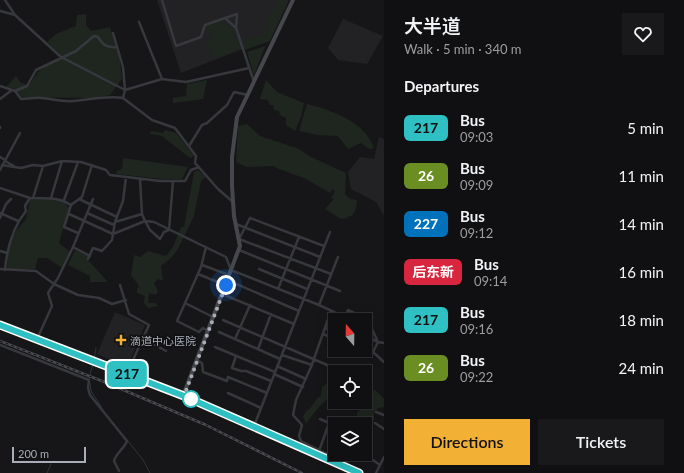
<!DOCTYPE html>
<html lang="en">
<head>
<meta charset="utf-8">
<style>
	:root { --surface:#101012; --page:#19191b; --text:#f1f3f6; --muted:#9c9d9f; --line:#303032; --accent:#f2b134 }
	body { margin:0; font-family:Lato,"Noto Sans SC",sans-serif; background:var(--page); color:var(--text); height:100vh; display:flex; flex-direction:column; font-size:15px; white-space:nowrap }
	* { box-sizing:border-box; margin:0 }
	p { font-size:13px; color:var(--muted) }
	.icon { flex:none; width:22px; height:22px; fill:none; stroke:currentColor; stroke-width:2; stroke-linecap:round; stroke-linejoin:round }
	.map { position:relative; flex:1; overflow:hidden }
	.side { display:flex; flex-direction:column; background:var(--surface); width:300px }
	.side>* { flex:none }
	.badge { padding:0 8px; border-radius:6px; font-size:14px; line-height:26px }
	.needle { width:26px; rotate:340deg }
	.controls { position:absolute; left:328px; top:313px; display:grid; gap:8px }
	.controls a { display:grid; place-items:center; width:44px; height:44px; border-radius:0px; background:var(--surface); box-shadow:0 4px 16px #0002,0 0 0 1px var(--line); font-size:20px }
	.scale { position:absolute; left:12px; bottom:10px; width:74px; box-sizing:border-box; padding-left:4px; border:2px solid #a8adb8; border-top:0; font-size:11px; line-height:14px; white-space:nowrap; color:#a8adb8; -webkit-text-stroke:3px #111113; paint-order:stroke }
	.you { position:absolute; width:20px; height:20px; margin:-10px; border:3px solid #fff; border-radius:50%; background:#1a73e8; box-shadow:0 0 0 6px #1a73e833 }
	.map>.badge { position:absolute; translate:-50% -50%; box-shadow:0 0 0 2px #fff }
	h2 { padding:0 20px; font-size:15px; line-height:36px }
	.round { display:grid; place-items:center; flex:none; width:42px; height:42px; border-radius:0px; background:var(--page) }
	.headline { display:flex; align-items:center; justify-content:space-between; height:68px; padding:0 20px }
	h1 { font-size:19px; font-weight:600; line-height:30px }
	.primary-button { display:flex; gap:8px; margin-top:auto; padding:8px 20px }
	.primary-button a { flex:1; height:46px; border-radius:0px; background:var(--accent); color:#111; font-size:16px; font-weight:600; line-height:46px; text-align:center }
	.primary-button a+a { background:var(--page); color:var(--text) }
	ul { padding:0; list-style:none }
	li { display:flex; align-items:center; gap:12px; height:48px; padding:0 20px }
	li div { flex:1 }
	li b { display:block; font-size:15px }
	li em { font-style:normal }
	li .badge { min-width:44px; font-weight:700; text-align:center }
	main { display:flex; flex:1; min-height:0 }
	.map>svg:first-child { display:block }
	.built { fill:#222225 }
	.green { fill:#1e261f }
	.lines { fill:none; stroke-linecap:round; stroke-linejoin:round }
	.stream { stroke:#2c353c; stroke-width:1 }
	.street { stroke:#37383d; stroke-width:2.5 }
	.secondary { stroke:#45474d; stroke-width:4 }
	.highway { stroke:#63666e; stroke-width:5 }
	.rail-casing { stroke:#4a4c52; stroke-width:2.5 }
	.rail { stroke:#111113; stroke-width:1; stroke-dasharray:3; stroke-linecap:butt }
	.line-casing { stroke:#fff; stroke-width:9 }
	.line { stroke:#2ec0c2; stroke-width:6 }
	.walk { stroke:#a8adb8; stroke-width:4; stroke-dasharray:0 7.2 }
	.poi-dot { fill:#f2b134; stroke:#111113; stroke-width:1.5 }
	.stop-dot { fill:#fff; stroke:#2ec0c2; stroke-width:2 }
	.labels { text-anchor:middle; dominant-baseline:central; stroke-width:3.5; stroke-linejoin:round; paint-order:stroke }
	.poi-label { font-size:11px; fill:#a8adb8; stroke:#111113; text-anchor:start }
</style>
</head>
<body>
<main>
<div class="map">
<svg width="384" height="473" viewBox="0 0 384 473">
	<rect width="100%" height="100%" fill="#161618"/>
	<path class="built" d="M157,0H285L268,39L181,73Z
		M343,19L383,36L367,64L338,60L328,48Z
		M379,137L384,139V216L376,202L351,189L348,172L360,157L374,159Z
		M115,312L145,325L127,367L97,354Z"/>
	<path class="green" d="M278,0H289L270,41L245,50L243,43L245,40L261,34L266,30L268,17Z
		M86,14V25L91,31L110,27L120,61L122,79L110,95L94,98L22,97L15,89L6,87L16,76L21,83L29,85L38,72L62,56L47,42L56,34L76,26L77,15Z
		M224,20L232,29L240,49L213,59L206,44L212,41L206,26Z
		M265,46L254,76L247,52Z
		M207,80L203,99L173,103V98L186,96L187,84Z
		M266,80L277,92L304,103L301,117L295,131L286,125V118L280,115L279,111L274,110L273,105H270L268,100L260,99Z
		M307,104C331,110 366,122 374,148L369,149L361,143L348,149L338,136L317,135L299,131Z
		M247,124L260,136L299,149L309,156L346,173L345,194L350,199L357,200C356,213 354,217 341,219L325,209L334,199L331,198L335,191L332,189L330,193L304,178L279,169L273,166L247,167L236,162L238,126Z
		M165,130L176,133L194,156L190,158L162,136L150,134L151,131L163,133Z
		M123,158L188,167L182,179H162L116,174L117,171L122,169Z
		M198,170L206,177L201,181L194,216L178,249L172,257L161,266L163,281L158,279L154,283L158,291L156,295L149,293L148,303H155L158,306L148,308L144,303L145,296L137,293V289L139,286L131,275L134,255L140,257L148,251L166,256L173,247L181,227H184L194,172Z
		M50,199L63,201L69,208L59,243L70,252L62,268L47,258H38L35,269H7L9,246L16,231L26,219L30,200Z
		M75,250L89,256L87,259L108,282H90V276L68,265Z
		M352,366L356,369V372H335V394C324,399 313,414 306,424L303,417L306,411L310,409L317,398L321,396L322,387L330,382L335,367L344,368Z
		M375,390L384,399V407L378,408L374,412V420L372,423L366,420L364,424H354L352,421L357,418V412L362,409V404L370,408L373,403V391Z"/>
	<g class="lines">
		<path class="stream" d="M94,359L96,348
			M89,378L93,364
			M90,383L91,391L102,408
			M128,441L143,460L150,473
			M47,473L51,464"/>
		<path class="street" d="M5,0L15,15
			M162,0L176,46L201,37L205,25L225,18L236,28
			M0,11L15,15L61,57L125,90L123,98L152,120L175,128L196,156L195,163L218,189L233,202
			M225,18L237,14L236,28L254,82
			M139,22L162,79L186,82L249,68
			M113,33L123,67L125,90L162,79
			M0,86L15,91L21,99C28,99 37,97 42,98C53,99 62,102 73,101C90,100 106,95 123,98
			M15,91L27,86L36,70L76,51L94,36L98,37C103,45 107,48 117,47
			M0,99L12,90
			M0,128V127
			M189,146L202,125L207,123L227,105L234,92L248,95
			M0,157L5,160
			M5,161L14,166
			M2,165L21,168L33,165L43,166L62,161L81,162L106,170L110,175L160,181H185L191,170L199,167
			M0,170L20,133
			M140,179L142,214
			M0,188L30,198
			M33,198L43,166
			M51,198L62,161
			M79,199L117,217
			M64,200L78,162
			M71,205L82,197L92,165
			M0,213L18,221
			M87,213L114,225
			M69,214L113,234L145,221L150,230L160,239L164,232L169,230L173,181
			M0,218L6,204L11,199
			M115,222L142,214L145,221L154,222L226,257L231,270L319,305L338,257
			M236,224L320,257
			M324,246L250,218L239,239L331,274
			M206,247L201,267L177,321L199,332L203,328L208,331
			M239,250L340,291
			M0,251L7,253
			M90,256L73,247L93,199
			M88,259L93,248L102,251L112,240L115,222L123,201L126,177
			M202,265L229,275
			M0,269L36,271L54,284L78,295L99,298L112,304L126,300
			M259,269L307,289
			M5,270C7,248 12,228 26,211L25,206L30,198C45,199 57,196 71,205L64,227L78,233
			M198,274L225,285
			M227,280L299,311
			M120,285L129,314L149,325L127,373
			M278,289L299,237
			M222,294L294,324
			M185,303L213,317
			M319,305L351,320
			M331,311L311,367L296,400L293,415L302,425L299,436L301,441L349,465
			M223,320L334,368
			M344,320L348,310L365,318
			M327,321L335,324
			M365,326L372,329L378,342
			M325,328L335,332
			M219,332L280,359
			M323,334L335,339
			M365,336L378,342
			M142,338L166,351
			M37,339L52,306L48,293L58,278L73,247
			M235,339L250,305
			M384,343L378,342L373,352L384,362
			M0,345L89,380L88,388L90,395L127,441C124,449 116,453 114,461L119,471
			M215,347L275,372
			M258,349L271,314
			M282,355L312,365
			M236,356L232,368L241,371H246L271,381
			M197,360L202,363L203,372L227,381L228,377L267,393
			M277,366L306,379
			M274,374L303,387
			M228,393L261,408
			M376,412L384,415
			M320,419L329,423
			M375,423L384,429
			M254,426L330,232
			M319,451L329,423L335,426
			M365,452L367,456L380,465
			M376,473L384,457"/>
		<path class="secondary" d="M183,396L240,246L234,216L232,186V157L237,117L293,0"/>
		<path class="highway" d="M0,325L183,396L359,473"/>
		<defs>
			<path id="rail" d="M0,341L107,383L206,425L302,473"/>
		</defs>
		<use href="#rail" class="rail-casing"/>
		<use href="#rail" class="rail"/>
	</g>
	<g class="lines">
		<defs>
			<path id="line" d="M0,325L184,396L359,473"/>
		</defs>
		<use href="#line" class="line-casing"/>
		<use href="#line" class="line"/>
		<path class="walk" d="M191,399L184,396L226,285"/>
	</g>
	<path class="poi-dot" d="M119 334h4v4h4v4h-4v4h-4v-4h-4v-4h4z"/>
	<circle class="stop-dot" cx="191" cy="399" r="8"/>
	<g class="labels">
		<g class="poi-label">
			<text x="130" y="340">滴道中心医院</text>
		</g>
	</g>
</svg>
<div class="controls">
<a><svg class="needle" viewBox="-14 -14 28 28"><path d="M0-13l5 13h-10z" fill="#e53935"/><path d="M0 13l5-13h-10z" fill="#9c9d9f"/></svg></a>
<a><svg class="icon" aria-label="locate" viewBox="0 0 24 24"><circle cx="12" cy="12" r="6"/><path d="M12 2v4M12 18v4M2 12h4M18 12h4"/></svg></a>
<a><svg class="icon" aria-label="layers" viewBox="0 0 24 24"><path d="M12 4l9 5-9 5-9-5zM3 14l9 5 9-5"/></svg></a>
</div>
<div class="scale">200 m</div>
<div class="you" style="left:226px;top:285px"></div>
<b class="badge" style="left:127px;top:374px;background:#2ec0c2;color:#111">217</b>
</div>
<section class="side">
<div class="headline"><div><h1>大半道</h1><p>Walk · 5 min · 340 m</p></div><a class="round"><svg class="icon" aria-label="heart" viewBox="0 0 24 24"><path d="M12 20l-8-8c-3-5 5-10 8-4 3-6 11-1 8 4z"/></svg></a></div>
<h2>Departures</h2>
<ul>
<li><span class="badge" style="background:#2ec0c2;color:#111">217</span><div><b>Bus</b><p>09:03</p></div><em>5 min</em></li>
<li><span class="badge" style="background:#6b8e23;color:#fff">26</span><div><b>Bus</b><p>09:09</p></div><em>11 min</em></li>
<li><span class="badge" style="background:#0072bc;color:#fff">227</span><div><b>Bus</b><p>09:12</p></div><em>14 min</em></li>
<li><span class="badge" style="background:#d7263d;color:#fff">后东新</span><div><b>Bus</b><p>09:14</p></div><em>16 min</em></li>
<li><span class="badge" style="background:#2ec0c2;color:#111">217</span><div><b>Bus</b><p>09:16</p></div><em>18 min</em></li>
<li><span class="badge" style="background:#6b8e23;color:#fff">26</span><div><b>Bus</b><p>09:22</p></div><em>24 min</em></li>
</ul>
<div class="primary-button"><a>Directions</a><a>Tickets</a></div>
</section>
</main>
</body>
</html>
